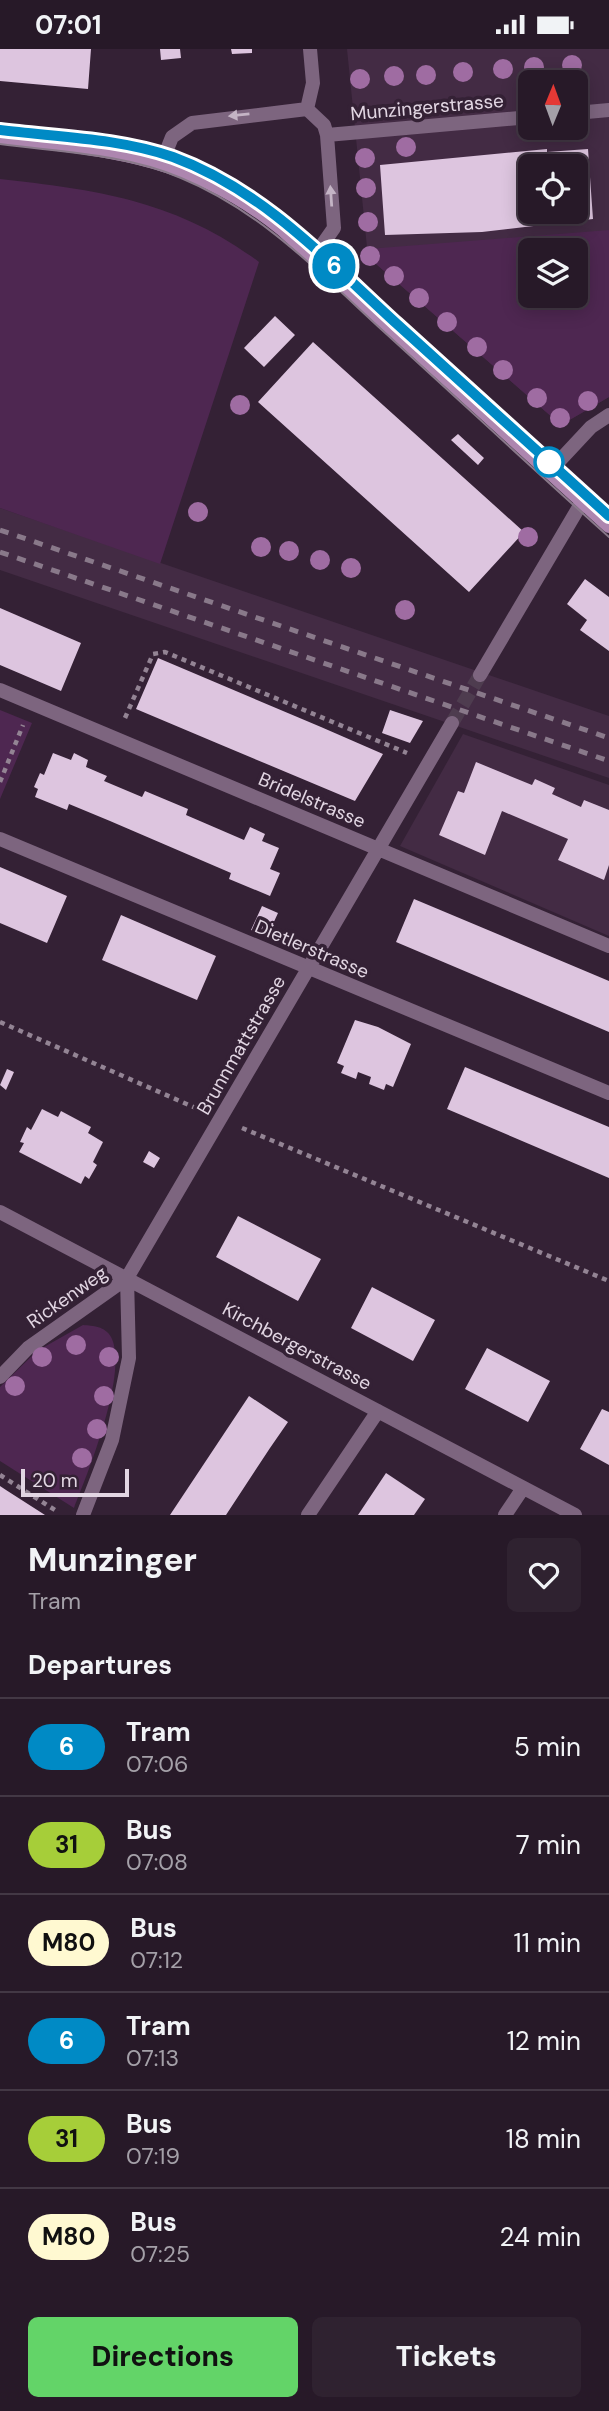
<!DOCTYPE html>
<html lang="en">
<head>
<meta charset="utf-8">
<style>
	:root { --surface:#271928; --page:#2f2230; --text:#f1f3f6; --muted:#a4a0a8; --line:#433845; --accent:#63d468 }
	body { margin:0; font-family:"DM Sans",sans-serif; background:var(--page); color:var(--text); height:100vh; display:flex; flex-direction:column; font-size:26px; white-space:nowrap }
	* { box-sizing:border-box; margin:0 }
	p { font-size:23px; color:var(--muted) }
	.icon { flex:none; width:38px; height:38px; fill:none; stroke:currentColor; stroke-width:2; stroke-linecap:round; stroke-linejoin:round }
	.map { position:relative; height:1466px; overflow:hidden }
	.details { display:flex; flex-direction:column; background:var(--surface); flex:1 }
	.details>* { flex:none }
	.badge { padding:0 14px; border-radius:23px; font-size:24px; line-height:46px }
	.needle { width:46px; rotate:1deg }
	.tools { position:absolute; left:518px; top:21px; display:grid; gap:14px }
	.tools a { display:grid; place-items:center; width:70px; height:70px; border-radius:10px; background:var(--surface); box-shadow:0 4px 18px #0003,0 0 0 2px var(--line); font-size:35px }
	.scale { position:absolute; left:21px; bottom:18px; width:108px; box-sizing:border-box; padding-left:7px; border:4px solid #e2d6e3; border-top:0; font-size:19px; line-height:24px; white-space:nowrap; color:#e2d6e3; -webkit-text-stroke:5px #342135; paint-order:stroke }
	.map>.badge { position:absolute; translate:-50% -50%; box-shadow:0 0 0 4px #fff }
	h2 { padding:0 28px; font-size:26px; line-height:63px }
	.round { display:grid; place-items:center; flex:none; width:74px; height:74px; border-radius:10px; background:var(--page) }
	.head { display:flex; align-items:center; justify-content:space-between; height:119px; padding:0 28px }
	h1 { font-size:33px; font-weight:800; line-height:52px }
	.cta { display:flex; gap:14px; margin-top:auto; padding:14px 28px }
	.cta a { flex:1; height:80px; border-radius:10px; background:var(--accent); color:#111; font-size:28px; font-weight:800; line-height:80px; text-align:center }
	.cta a+a { background:var(--page); color:var(--text) }
	ul { padding:0; list-style:none }
	li { display:flex; align-items:center; gap:21px; height:98px; padding:0 28px; border-top:2px solid var(--line) }
	li div { flex:1 }
	li b { display:block; font-size:26px }
	li em { font-style:normal }
	li .badge { min-width:77px; font-weight:700; text-align:center }
	.status { display:flex; justify-content:space-between; align-items:center; height:49px; padding:0 35px; background:var(--surface); direction:ltr }
	.status svg { height:19px; fill:currentColor }
	.map>svg:first-child { display:block }
	.built { fill:#432b44; fill-rule:evenodd }
	.green { fill:#4e2751; fill-rule:evenodd }
	.building { fill:#ddc5df; fill-rule:evenodd }
	.lines { fill:none; stroke-linecap:round; stroke-linejoin:round }
	.street-tunnel { stroke:#4e3c4f; stroke-width:14; stroke-dasharray:14 7; stroke-linecap:butt }
	.path { stroke:#938494; stroke-width:4.5; stroke-dasharray:5 5; stroke-linecap:butt }
	.street { stroke:#7d657f; stroke-width:14 }
	.secondary { stroke:#ad86af; stroke-width:14 }
	.tram { stroke:#89798a; stroke-width:2 }
	.rail { stroke:#89798a; stroke-width:5; stroke-dasharray:9 9; stroke-linecap:butt }
	.tree { fill:#9f6ca2 }
	.oneway { fill:#c4b4c5 }
	.line-casing { stroke:#fff; stroke-width:16 }
	.line { stroke:#008ac5; stroke-width:10 }
	.stop-dot { fill:#fff; stroke:#008ac5; stroke-width:3.5 }
	.labels { text-anchor:middle; dominant-baseline:central; stroke-width:7; stroke-linejoin:round; paint-order:stroke }
	.street-label { font-size:19px; fill:#e2d6e3; stroke:#342135 }
</style>
</head>
<body>
<div class="status"><b>07:01</b><svg viewBox="0 0 49 12"><path d="M0 12V9h3v3zM5 12V6h3v6zM10 12V3h3v9zM15 12V0h3v12zM26 1h20v11H26zM47 4h2v5h-2z"/></svg></div>
<div class="map">
<svg width="609" height="1466" viewBox="0 0 609 1466">
	<rect width="100%" height="100%" fill="#342135"/>
	<path class="built" d="M347,0H609V348L561,376L368,208ZM530,33H576V79H530ZM530,117H576V163H530ZM530,201H576V247H530Z
		M0,459L609,667V729L0,521Z
		M463,685L609,736V887L400,797Z"/>
	<path class="green" d="M0,130C99,141 177,152 259,213L160,515L0,459Z
		M609,181V348L561,376L368,208V200ZM576,201V247H530V201Z
		M0,661L32,674L0,750Z
		M83,1276C93,1277 105,1277 111,1288C129,1322 88,1424 74,1459L0,1412V1338L37,1302Z"/>
	<path class="building" d="M0,0H91L88,40L0,32Z
		M160,0H180L181,9L161,11Z
		M231,0H252V4L232,5Z
		M547,100V103L588,100L593,170L482,183L385,186L380,116ZM530,117H576V163H530Z
		M275,267L295,286L264,318L244,299Z
		M313,293L524,483L469,543L258,353Z
		M458,385L484,409L478,416L451,391Z
		M585,530L609,548V602L580,581L587,571L567,555Z
		M0,559L81,594L61,642L0,616Z
		M158,609L321,678L383,705L355,752L219,695L136,660Z
		M390,661L423,672L410,694L382,684Z
		M53,704L71,711L74,704L88,711L86,718L107,727L104,732L142,748L145,742L188,760L186,766L244,791L250,778L265,785L262,792L279,799L270,820L280,824L270,847L229,830L231,824L110,772L69,755L67,761L35,748L38,740L34,738L40,724L44,726Z
		M476,713L532,736L535,730L555,739L552,745L581,758L584,751L609,761V816L604,831L558,811L568,790L502,762L485,806L439,786L458,742L464,744Z
		M0,818L67,847L47,894L0,874Z
		M414,850L609,932V983L396,893Z
		M262,857L278,864L267,888L251,881Z
		M121,866L216,907L197,951L102,911Z
		M355,971L378,978L411,995L393,1038L386,1035L384,1041L369,1035L371,1028L358,1023L356,1030L341,1024L344,1017L337,1014Z
		M465,1018L609,1078V1129L447,1060Z
		M7,1020L14,1023L6,1041L0,1036Z
		M42,1060L58,1068L61,1062L91,1078L88,1084L103,1093L93,1113L97,1116L89,1130L85,1127L81,1135L19,1103L24,1094L20,1093L27,1078L31,1081Z
		M149,1102L160,1109L154,1119L143,1113Z
		M238,1167L321,1210L298,1252L216,1208Z
		M372,1238L435,1271L413,1312L351,1279Z
		M487,1299L550,1332L528,1373L465,1340Z
		M249,1347L288,1373L270,1399L226,1466H170Z
		M602,1360L609,1363V1416L580,1400Z
		M386,1424L425,1450L414,1466H358Z
		M0,1437L6,1441L45,1466H0Z"/>
	<g class="lines">
		<path class="street-tunnel" d="M452,674L480,626"/>
		<path class="path" d="M125,669L153,605L165,603L407,704
			M0,733L23,676
			M0,973L198,1060
			M242,1079L609,1232
			M0,1426L58,1463"/>
		<path class="street" d="M307,60L313,34L310,0
			M576,64L609,61
			M327,86L530,68
			M162,113L172,88L192,74L307,60L324,76L327,86L334,179L313,209
			M549,423L591,378L609,366
			M480,626L582,453
			M0,641L609,897
			M0,790L609,1044
			M0,1163L575,1466
			M0,1328L28,1299L127,1229L452,674
			M83,1466L112,1391L129,1309L127,1229
			M308,1466L378,1362
			M505,1466L523,1439"/>
		<path class="secondary" d="M0,88C111,101 192,107 282,180L609,477"/>
		<path class="tram" d="M0,81C56,88 119,89 173,109C263,141 328,212 397,274C468,339 538,403 609,467
			M0,95C60,103 125,105 181,129C261,162 320,224 382,281C458,350 533,420 609,488"/>
		<path class="rail" d="M0,481L609,689
			M0,503L609,712"/>
	</g>
	<g class="tree">
		<circle cx="572" cy="16" r="10"/>
		<circle cx="534" cy="18" r="10"/>
		<circle cx="503" cy="20" r="10"/>
		<circle cx="463" cy="23" r="10"/>
		<circle cx="426" cy="26" r="10"/>
		<circle cx="394" cy="27" r="10"/>
		<circle cx="360" cy="30" r="10"/>
		<circle cx="406" cy="98" r="10"/>
		<circle cx="365" cy="109" r="10"/>
		<circle cx="366" cy="139" r="10"/>
		<circle cx="368" cy="173" r="10"/>
		<circle cx="370" cy="207" r="10"/>
		<circle cx="394" cy="227" r="10"/>
		<circle cx="419" cy="249" r="10"/>
		<circle cx="447" cy="273" r="10"/>
		<circle cx="477" cy="298" r="10"/>
		<circle cx="503" cy="321" r="10"/>
		<circle cx="537" cy="349" r="10"/>
		<circle cx="588" cy="352" r="10"/>
		<circle cx="240" cy="356" r="10"/>
		<circle cx="560" cy="369" r="10"/>
		<circle cx="198" cy="463" r="10"/>
		<circle cx="528" cy="488" r="10"/>
		<circle cx="261" cy="498" r="10"/>
		<circle cx="289" cy="502" r="10"/>
		<circle cx="320" cy="511" r="10"/>
		<circle cx="351" cy="519" r="10"/>
		<circle cx="405" cy="561" r="10"/>
		<circle cx="76" cy="1296" r="10"/>
		<circle cx="42" cy="1308" r="10"/>
		<circle cx="109" cy="1308" r="10"/>
		<circle cx="15" cy="1337" r="10"/>
		<circle cx="104" cy="1347" r="10"/>
		<circle cx="97" cy="1380" r="10"/>
		<circle cx="82" cy="1409" r="10"/>
	</g>
	<defs><path id="oneway-solid" d="M-6-.8H1V-3.2L6.5 0L1 3.2V.8H-6Z" transform="scale(1.75)"/></defs>
	<g class="oneway">
		<use href="#oneway-solid" transform="translate(239 66) rotate(174)"/>
		<use href="#oneway-solid" transform="translate(331 147) rotate(-94)"/>
	</g>
	<g class="lines">
		<defs>
			<path id="line" d="M0,81C56,88 119,89 173,108C263,141 328,212 397,275C468,339 538,403 609,467"/>
		</defs>
		<use href="#line" class="line-casing"/>
		<use href="#line" class="line"/>
	</g>
	<circle class="stop-dot" cx="549" cy="413" r="14"/>
	<g class="labels">
		<g class="street-label">
			<text transform="translate(427 58) rotate(-5)">Munzingerstrasse</text>
			<text transform="translate(312 751) rotate(23)">Bridelstrasse</text>
			<text transform="translate(312 900) rotate(23)">Dietlerstrasse</text>
			<text transform="translate(241 996) rotate(-60)">Brunnmattstrasse</text>
			<text transform="translate(67 1248) rotate(-35)">Rickenweg</text>
			<text transform="translate(297 1297) rotate(28)">Kirchbergerstrasse</text>
		</g>
	</g>
</svg>
<div class="tools">
<a><svg class="needle" viewBox="-14 -14 28 28"><path d="M0-13l5 13h-10z" fill="#e53935"/><path d="M0 13l5-13h-10z" fill="#a4a0a8"/></svg></a>
<a><svg class="icon" aria-label="locate" viewBox="0 0 24 24"><circle cx="12" cy="12" r="6"/><path d="M12 2v4M12 18v4M2 12h4M18 12h4"/></svg></a>
<a><svg class="icon" aria-label="layers" viewBox="0 0 24 24"><path d="M12 4l9 5-9 5-9-5zM3 14l9 5 9-5"/></svg></a>
</div>
<div class="scale">20 m</div>
<b class="badge" style="left:334px;top:217px;background:#008ac5;color:#fff">6</b>
</div>
<section class="details">
<div class="head"><div><h1>Munzinger</h1><p>Tram</p></div><a class="round"><svg class="icon" aria-label="heart" viewBox="0 0 24 24"><path d="M12 20l-8-8c-3-5 5-10 8-4 3-6 11-1 8 4z"/></svg></a></div>
<h2>Departures</h2>
<ul>
<li><span class="badge" style="background:#008ac5;color:#fff">6</span><div><b>Tram</b><p>07:06</p></div><em>5 min</em></li>
<li><span class="badge" style="background:#a6ce39;color:#111">31</span><div><b>Bus</b><p>07:08</p></div><em>7 min</em></li>
<li><span class="badge" style="background:#fff9d1;color:#111">M80</span><div><b>Bus</b><p>07:12</p></div><em>11 min</em></li>
<li><span class="badge" style="background:#008ac5;color:#fff">6</span><div><b>Tram</b><p>07:13</p></div><em>12 min</em></li>
<li><span class="badge" style="background:#a6ce39;color:#111">31</span><div><b>Bus</b><p>07:19</p></div><em>18 min</em></li>
<li><span class="badge" style="background:#fff9d1;color:#111">M80</span><div><b>Bus</b><p>07:25</p></div><em>24 min</em></li>
</ul>
<div class="cta"><a>Directions</a><a>Tickets</a></div>
</section>
</body>
</html>
